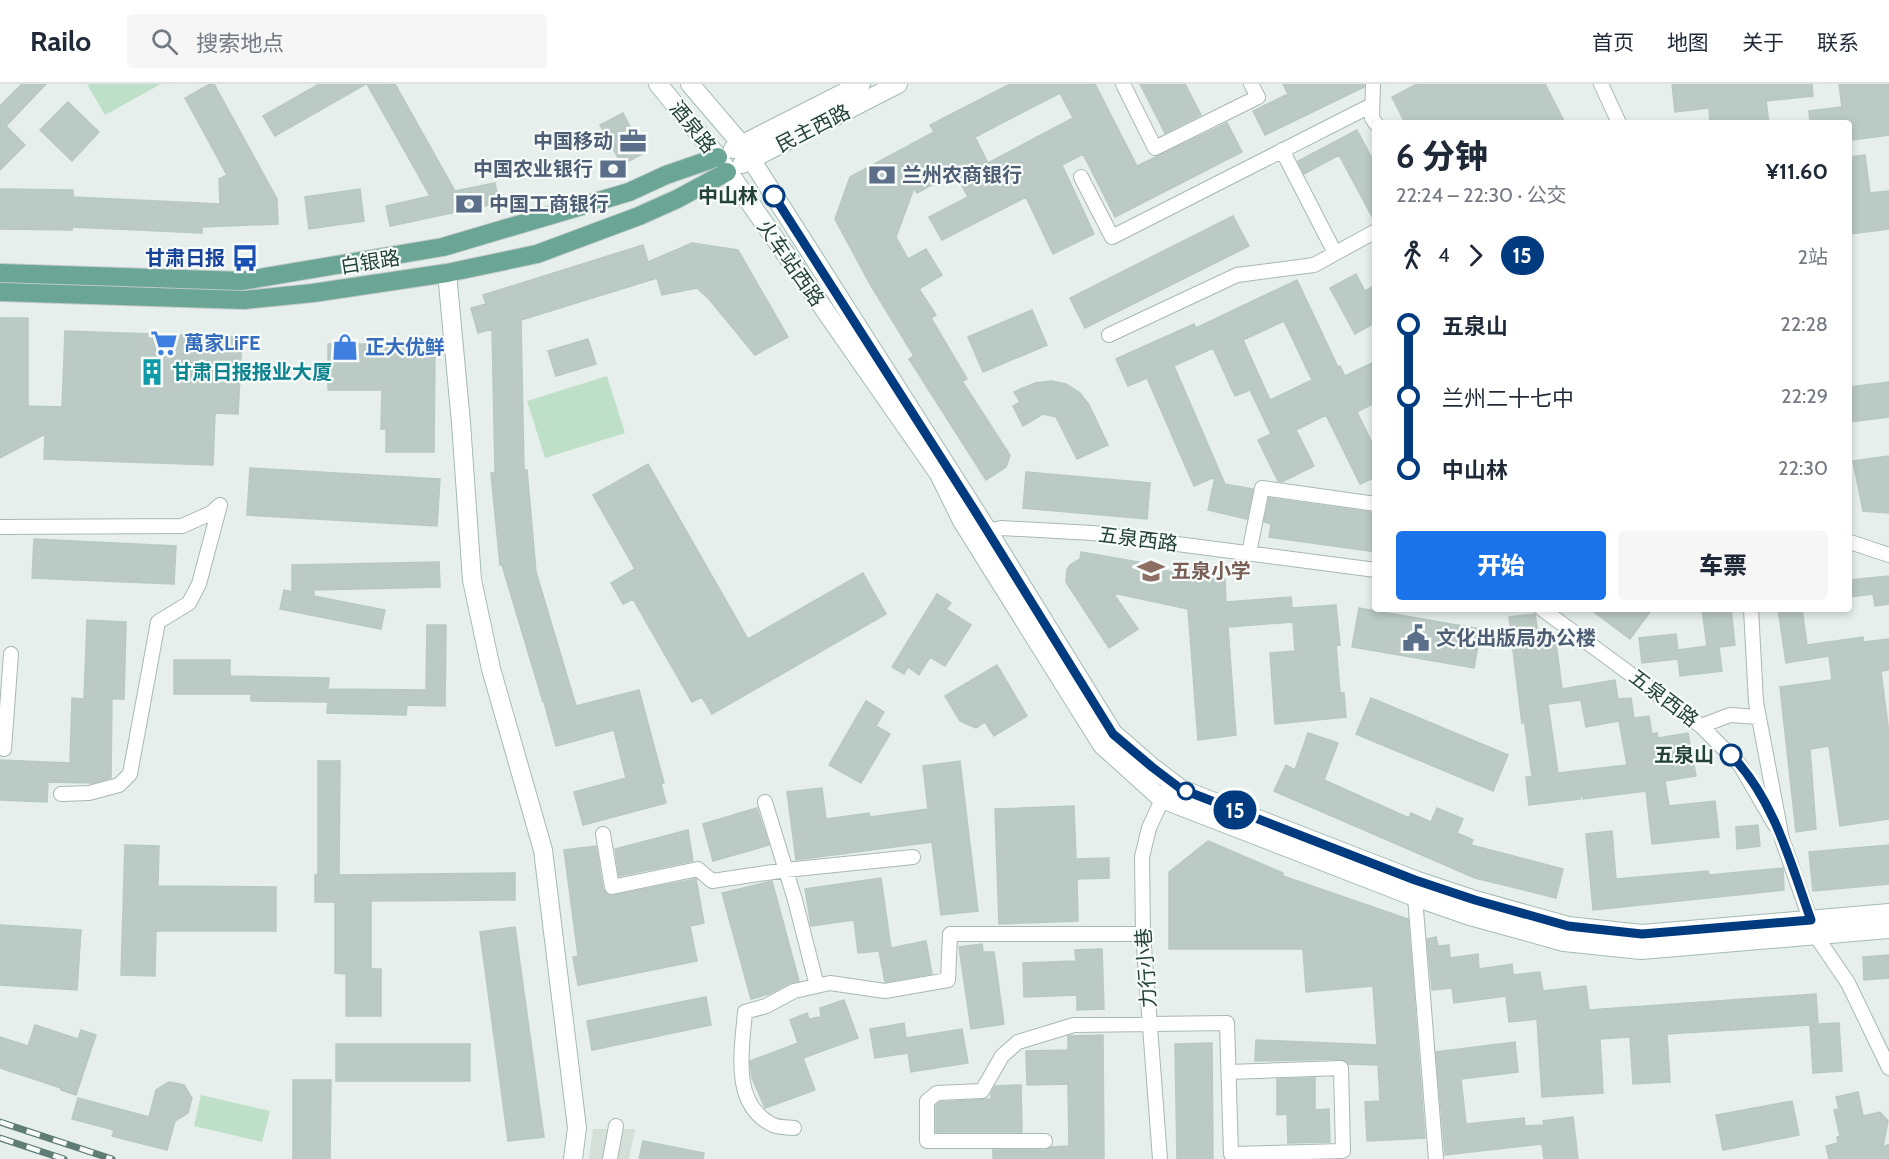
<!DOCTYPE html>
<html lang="zh">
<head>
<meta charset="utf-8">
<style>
	:root { --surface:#fff; --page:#f6f6f7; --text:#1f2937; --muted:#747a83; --line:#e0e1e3; --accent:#1a73e8 }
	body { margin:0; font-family:Cabin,"Noto Sans SC",sans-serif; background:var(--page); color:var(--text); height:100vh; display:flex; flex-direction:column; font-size:22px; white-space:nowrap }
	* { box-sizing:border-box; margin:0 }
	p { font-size:20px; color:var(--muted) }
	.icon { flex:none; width:33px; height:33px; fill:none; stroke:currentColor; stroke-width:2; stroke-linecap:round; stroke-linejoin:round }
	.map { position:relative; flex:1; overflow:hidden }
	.sheet { position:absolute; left:1372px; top:36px; width:480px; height:492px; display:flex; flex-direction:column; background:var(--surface); border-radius:6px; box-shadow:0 3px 9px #0003 }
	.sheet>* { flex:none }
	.badge { padding:0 12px; border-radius:20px; font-size:21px; line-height:39px }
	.map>.badge { position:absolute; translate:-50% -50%; box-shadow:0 0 0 3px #fff }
	.legs { display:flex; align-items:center; gap:9px; height:66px; padding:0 24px; font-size:20px }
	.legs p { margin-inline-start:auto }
	.head { display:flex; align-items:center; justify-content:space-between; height:102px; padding:0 24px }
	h1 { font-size:33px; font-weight:800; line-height:45px }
	.cta { display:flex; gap:12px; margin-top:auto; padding:12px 24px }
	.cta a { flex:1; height:69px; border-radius:6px; background:var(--accent); color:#fff; font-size:24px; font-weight:800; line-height:69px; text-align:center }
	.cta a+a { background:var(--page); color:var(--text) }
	ul { padding:0 24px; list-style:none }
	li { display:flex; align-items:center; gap:21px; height:72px; font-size:22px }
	li i { display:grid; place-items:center; width:9px; height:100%; margin:0 8px; background:currentColor }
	li i::after { content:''; width:15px; height:15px; margin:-8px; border:4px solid; border-radius:50%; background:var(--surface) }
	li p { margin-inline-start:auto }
	li:first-child i { background:linear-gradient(#0000 50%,currentColor 0) }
	li:last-child i { background:linear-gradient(currentColor 50%,#0000 0) }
	header { display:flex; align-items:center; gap:36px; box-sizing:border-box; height:84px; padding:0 30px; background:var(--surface); border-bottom:2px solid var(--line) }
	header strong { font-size:28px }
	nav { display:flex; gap:33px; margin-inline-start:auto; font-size:21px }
	.search { width:420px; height:54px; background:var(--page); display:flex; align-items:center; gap:15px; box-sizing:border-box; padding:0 21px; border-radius:6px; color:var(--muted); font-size:22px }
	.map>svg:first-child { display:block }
	.built { fill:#d4dfda }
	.green { fill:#bfe0c8 }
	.building { fill:#bbcac4; stroke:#b8c9c2; stroke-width:1.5; fill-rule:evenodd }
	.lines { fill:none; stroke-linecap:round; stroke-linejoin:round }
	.street-casing { stroke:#a8b8b2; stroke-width:16 }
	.secondary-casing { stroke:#a4bbb3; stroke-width:20 }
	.primary-casing { stroke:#c2cac8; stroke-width:20 }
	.street { stroke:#fff; stroke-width:14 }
	.secondary { stroke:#fff; stroke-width:18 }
	.primary { stroke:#6aa596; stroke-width:18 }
	.rail-casing { stroke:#5f7d75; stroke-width:7 }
	.rail { stroke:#f7fbf9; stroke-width:4.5; stroke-dasharray:14; stroke-linecap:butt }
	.line-1-casing { stroke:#fff; stroke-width:14 }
	.line-1 { stroke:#003b80; stroke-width:9 }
	.stop-1-dot { fill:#fff; stroke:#003b80; stroke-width:3 }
	.labels { text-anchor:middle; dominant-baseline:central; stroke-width:4.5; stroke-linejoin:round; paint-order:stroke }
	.street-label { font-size:20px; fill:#24423a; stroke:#f7fbf9 }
	.service-label { font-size:20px; font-weight:bold; fill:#4e5e75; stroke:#f7fbf9; text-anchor:start }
	.stop-label { font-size:20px; font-weight:bold; fill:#24423a; stroke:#f7fbf9; text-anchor:end }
	.transit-label { font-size:20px; font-weight:bold; fill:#164399; stroke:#f7fbf9; text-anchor:end }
	.shop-label { font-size:20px; font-weight:bold; fill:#366cbe; stroke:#f7fbf9; text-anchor:start }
	.culture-label { font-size:20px; font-weight:bold; fill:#0d838f; stroke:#f7fbf9; text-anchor:start }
	.education-label { font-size:20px; font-weight:bold; fill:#785e54; stroke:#f7fbf9; text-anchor:start }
</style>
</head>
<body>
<header>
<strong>Railo</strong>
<div class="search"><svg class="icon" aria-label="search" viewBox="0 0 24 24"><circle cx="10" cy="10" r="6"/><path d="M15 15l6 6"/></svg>搜索地点</div>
<nav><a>首页</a><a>地图</a><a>关于</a><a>联系</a></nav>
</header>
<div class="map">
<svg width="1889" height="1075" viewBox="0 0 1889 1075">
	<rect width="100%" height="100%" fill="#e6efeb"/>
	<path class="built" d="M593,1045H635L629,1075H589Z"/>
	<path class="green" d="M87,0H161L105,31Z
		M607,292L625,349L545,374L527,317Z
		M201,1011L270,1027L262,1058L194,1042Z"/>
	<path class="building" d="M22,0H46L6,42L25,61L0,86V22Z
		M210,0H214L277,115L278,140L202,143V149L72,143V146L0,145V105L73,106V113L220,120L219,95L227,91L185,14Z
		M319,0H366L275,52L263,32Z
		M367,0H395L455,107L495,99L499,119L390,142L386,122L430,112Z
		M1010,0H1095L1137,82L1227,39L1242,68L1115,133L1083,70L1062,81L1094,150L1053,170L1026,113L942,156L929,133L968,113L955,88L917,109L914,104L896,153L908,175L926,165L942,191L919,205L936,231L931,234L967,295L962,297L1010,371L1006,383L986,396L909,275L914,272L871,202L835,135L850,93L934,48L930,41ZM1060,9L1073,34L988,79L975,53Z
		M1140,0H1185L1201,31L1165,49Z
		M1283,0H1364V3L1265,51L1253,27L1288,10Z
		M1417,0H1545L1565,39H1405L1392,13Z
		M1672,0H1812L1813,12L1766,17L1769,39H1710L1709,24L1675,28Z
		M1839,0H1889V51L1853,56L1850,39H1810L1809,27L1842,23Z
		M68,18L99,48L72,77L40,46Z
		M623,29L644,69L622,81L600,41Z
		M1357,46L1376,82L1375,138L1339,71L1304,90L1298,77Z
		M1865,71L1870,109L1889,107V145L1850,150V73Z
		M360,105L364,137L309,145L305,113Z
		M1233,132L1249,162L1085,244L1070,214Z
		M692,159L738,166L788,253L755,271L709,215L697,204L662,211L657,194L521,236L524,386H527L536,488L576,622L639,606L664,699L661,700L666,719L583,741L574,708L626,694L614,646L556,662L544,618H543L502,481H500L491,389H495L492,245L478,249L471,224L486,220L483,211L643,161L648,178Z
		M1356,190L1365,207L1376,201V238L1355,250L1330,204Z
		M1297,196L1338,283L1340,282L1345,292L1376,277V318L1357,328L1376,367V393L1360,400L1326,331L1296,346L1314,382L1282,398L1278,397L1258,356L1271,350L1250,306L1235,312L1213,264L1174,282L1225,400L1253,405L1247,435L1208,426L1215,393L1194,402L1147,294L1128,302L1116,275L1194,240L1196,244ZM1284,237L1312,296L1270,316L1243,256Z
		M1032,226L1047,261L983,288L968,253Z
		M0,234H28V322L62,323L65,247L242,253L238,330L215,329L213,381L44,375L45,350L0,374Z
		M588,255L596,280L556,292L548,267Z
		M328,260H418V268H435L434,368H386V345H381L382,306H328Z
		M1051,297L1066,300L1080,309L1089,321L1108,361L1077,375L1056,333L1043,330L1023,342L1013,322L1020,318L1014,308L1035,299Z
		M1889,298V333L1850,338V303Z
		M1889,372V429L1863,427L1853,377Z
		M648,380L748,555L863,489L886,530L712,630L702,613L692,618L633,515L623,520L611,499L635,485L593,411Z
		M250,384L440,395L437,442L247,431Z
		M1026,388L1150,399L1147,435L1023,424Z
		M1269,414L1376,429V468L1269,453L1271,440L1264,438Z
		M34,455L176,462L174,500L32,494Z
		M1081,468L1139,478L1138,483L1225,495L1226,518L1291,513L1292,524L1336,521L1340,561L1336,560L1340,609H1344L1346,633L1275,640L1270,569L1295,567L1293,538L1228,543L1236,651L1198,656L1188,525L1113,509L1138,545L1109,564L1066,498L1067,486L1070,481L1080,475Z
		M439,478L440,503L314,506V512L385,526L381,545L280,525L284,506L292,508V481Z
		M1889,492V520L1875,522L1873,510L1850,513V496Z
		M937,510L951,519L946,525L971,541L945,582L930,573L919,591L908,583L904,590L892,583Z
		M1359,524L1481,545L1474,584L1352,563Z
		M1590,525H1652L1630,555Z
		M1702,525H1731L1735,561L1719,563L1722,587L1680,592L1678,575L1642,579L1639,554L1676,550L1678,566L1707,562Z
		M1778,525H1802L1807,561L1863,553V558L1889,555V586L1881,587L1889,650V735L1840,742L1829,662L1810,665L1816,745L1796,748L1780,603L1832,596L1829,572L1786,579Z
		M1535,530L1538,550L1548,548L1549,559L1556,558L1562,605L1615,596L1618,615L1631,614L1634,634L1649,632L1652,650L1657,649L1658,654L1688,649L1696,692L1665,697L1669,722L1715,717L1719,753L1652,760L1646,707L1583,715L1582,708L1580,715L1529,721L1526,693H1532L1524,634L1522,640L1509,533ZM1581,616L1586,643L1619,637L1627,681L1558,689L1548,620Z
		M87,536L126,538L124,615H112L111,694L93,699L48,698L47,718L0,716V676L70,679L72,614L84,615Z
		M427,541H446L445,622L407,621L406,631L327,629L328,618L251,617V610H174V576H230V592L329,594L328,605L426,606Z
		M997,581L1027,632L994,652L985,638L976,644L960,637L945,612Z
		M1371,614L1508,671L1493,707L1356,650Z
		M866,617L884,628L876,642L890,650L861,699L829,681Z
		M1308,649L1338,659L1324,696L1409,734L1411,729L1431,738L1437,724L1463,735L1457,749L1473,756L1471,761L1563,785L1556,814L1475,794L1274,707L1286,681L1295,686Z
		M318,677H340L339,791L515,789V816L371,817V885H381V932H346V890L335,889V818H315V791H318Z
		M960,677L978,827L941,831L932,758L796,776L787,708L822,704L826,735L869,729L870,733L928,725L923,682Z
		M1074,722L1076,775L1109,774V794L1077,795L1078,837L999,840L995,725Z
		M757,724L769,761L713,777L703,740Z
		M1758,741L1760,762L1737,765L1736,743Z
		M688,746L693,777L619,792L615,765Z
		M1612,747L1616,795L1708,787L1709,791L1783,784L1784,806L1593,826L1586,750Z
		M1208,757L1283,789V792L1408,835L1425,1054L1367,1057L1365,1018L1380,1017L1378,981L1349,980L1341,975L1255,977L1256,956L1377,961L1373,902L1306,908L1303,865H1169V788Z
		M125,761L159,762L158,802L276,803V847H156L155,892L121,891Z
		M1889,761V800L1813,807L1809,768Z
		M596,762L603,805L610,812L696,795L704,839L690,842L697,877L578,901L573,873L578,872L564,766Z
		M881,794L891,864L926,857L932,890L885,898L879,867L858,869L854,836L811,842L805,805Z
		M772,797L799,897L790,899L769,910L751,915L722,809Z
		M0,841L81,846L77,906L0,901Z
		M515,843L544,1053L508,1057L480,848Z
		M1436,853L1438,862L1449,861L1450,874L1478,870L1479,885L1512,880L1513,891L1540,888L1543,907L1586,902L1589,926L1816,910L1818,940L1839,939L1842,987L1813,989L1810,941L1667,950L1670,998L1633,1000L1630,953L1600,955L1603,1009L1542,1013L1537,935L1509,938L1506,912L1454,919L1452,904L1432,906L1427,855Z
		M982,860L983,868H994L1004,940L971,945L959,863Z
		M1102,865L1104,925L1077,926V911L1024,913L1023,879L1076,877L1075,866Z
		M1889,871V894L1864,896L1863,873Z
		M706,913L711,941L592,966L587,937Z
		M844,916L858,954L803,974L815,1006L765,1024L752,994L750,977L798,959L790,936L807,929L809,935L821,933L820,924Z
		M904,939L906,954L962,945L968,979L911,988L908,969L875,974L870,945Z
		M35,941L78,955L81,946L96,951L76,1011L61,1006V1004L0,984V953L28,962Z
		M1103,951L1104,1075H993V1066H1045L1052,1063L1069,1062L1068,1000L1027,1001L1026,967L1068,966V952Z
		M1515,958L1518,988L1461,995L1466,1040L1524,1034L1525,1042L1544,1041L1543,1037L1573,1033L1578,1075H1544L1542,1060L1445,1071L1436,968Z
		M1212,959L1213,1075H1177L1175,960Z
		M336,960H470V997H336Z
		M1315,994V1026L1329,1025L1330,1058L1288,1059L1287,1030L1277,1031V995Z
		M293,996H331L330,1075H293Z
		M169,998L184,1001L192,1014L188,1029L175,1037L167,1066L112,1052L114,1046L72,1035L78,1014L149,1033L156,1006Z
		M1021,1001L1022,1048H936V1021L940,1018L991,1015V1010L995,1002Z
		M1858,1008L1863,1032L1880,1028L1888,1037L1883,1063L1889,1060V1075H1829L1826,1062L1838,1059L1837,1053L1840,1052L1834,1026L1839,1025L1836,1013Z
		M1792,1017L1799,1051L1723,1066L1716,1031Z
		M643,1057L704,1069L703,1075H639Z"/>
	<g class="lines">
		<defs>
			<path id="street" d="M1123,0L1155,64L1258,13L1251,0
				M1373,0L1372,34L1376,40
				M1601,0L1619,39
				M1282,66L1335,169
				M1081,93L1112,153L1372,21
				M1109,251L1237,191L1314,181L1376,147
				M0,443L182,442L211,429L220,421
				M979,449L1001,444L1093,449L1376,486
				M1850,458L1889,471
				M1249,469L1262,404L1376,420
				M1542,525L1701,642L1740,681L1775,741
				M1751,525L1756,618L1782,755L1816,852L1848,899L1889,984
				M1701,642L1730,631L1759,633
				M4,665L11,570
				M61,710L89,709L119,701L130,690L158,538L189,519L199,500L220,421
				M765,718L795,816L817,902
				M603,750L612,803L698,785L712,797L786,786L913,773
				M1415,813L1436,1075
				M794,1044C787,1043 778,1044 771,1040C731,1019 742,965 745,928L766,922L794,907L830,899L885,907L948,896L950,850H1143
				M1045,1057H927V1017L937,1009L982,1007L1002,972L1018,958L1074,941L1227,939L1231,1070L1343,1067L1341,984L1229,988
				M610,1075L616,1042
				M1160,1075L1143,850L1142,773L1149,744L1166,707"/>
			<path id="secondary" d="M658,0L718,73L939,390L962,437L1102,661L1162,715L1415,813L1470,832L1564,858L1641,866L1889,845
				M690,0L742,61L988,447L1113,649L1152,683L1181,705L1415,796L1475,816L1568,842L1642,850L1889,829
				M733,65L861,0
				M742,80L898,0
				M447,189L461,339L472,496L491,585L543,766L577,1044L573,1075"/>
			<path id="primary" d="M0,189L242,197L443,163L629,108L666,91L718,73
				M0,208L244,216L313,209L447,189L537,170L639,132L677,115L727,88"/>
		</defs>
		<use href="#street" class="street-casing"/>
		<use href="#secondary" class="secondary-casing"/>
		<use href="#primary" class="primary-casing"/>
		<use href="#street" class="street"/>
		<use href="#secondary" class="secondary"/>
		<use href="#primary" class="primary"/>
		<defs>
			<path id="rail" d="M0,1038L112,1075
				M0,1054L64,1075"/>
		</defs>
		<use href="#rail" class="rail-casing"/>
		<use href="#rail" class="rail"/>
	</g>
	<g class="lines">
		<defs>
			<path id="line-1" d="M774,112L975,427L1113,650L1152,683L1181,705L1415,796L1475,816L1568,842L1642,850L1811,836C1791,780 1774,715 1731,671"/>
		</defs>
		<use href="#line-1" class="line-1-casing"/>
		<use href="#line-1" class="line-1"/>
	</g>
	<defs>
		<symbol id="office-bare" viewBox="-9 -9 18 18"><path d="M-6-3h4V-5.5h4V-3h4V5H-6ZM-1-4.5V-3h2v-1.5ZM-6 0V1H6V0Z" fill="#5c6f8a" stroke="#f7fbf9" stroke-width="2.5" paint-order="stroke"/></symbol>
		<symbol id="bank-bare" viewBox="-9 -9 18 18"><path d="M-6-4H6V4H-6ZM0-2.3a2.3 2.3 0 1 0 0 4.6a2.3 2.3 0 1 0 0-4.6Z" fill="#5c6f8a" stroke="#f7fbf9" stroke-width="2.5" paint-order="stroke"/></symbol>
		<symbol id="bus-bare" viewBox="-9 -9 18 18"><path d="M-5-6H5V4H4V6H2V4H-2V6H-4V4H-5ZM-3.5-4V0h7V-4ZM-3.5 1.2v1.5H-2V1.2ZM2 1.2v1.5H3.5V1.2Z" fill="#1a4fb4" stroke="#f7fbf9" stroke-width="2.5" paint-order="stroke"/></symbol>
		<symbol id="supermarket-bare" viewBox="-9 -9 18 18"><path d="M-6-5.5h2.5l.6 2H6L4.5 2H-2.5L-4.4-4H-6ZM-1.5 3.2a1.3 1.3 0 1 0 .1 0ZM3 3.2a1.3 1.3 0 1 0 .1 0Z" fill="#3f7fe0" stroke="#f7fbf9" stroke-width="2.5" paint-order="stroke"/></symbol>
		<symbol id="shop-bare" viewBox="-9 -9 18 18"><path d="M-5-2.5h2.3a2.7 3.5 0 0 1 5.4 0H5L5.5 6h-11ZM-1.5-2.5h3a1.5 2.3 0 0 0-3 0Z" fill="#3f7fe0" stroke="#f7fbf9" stroke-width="2.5" paint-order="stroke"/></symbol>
		<symbol id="building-bare" viewBox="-9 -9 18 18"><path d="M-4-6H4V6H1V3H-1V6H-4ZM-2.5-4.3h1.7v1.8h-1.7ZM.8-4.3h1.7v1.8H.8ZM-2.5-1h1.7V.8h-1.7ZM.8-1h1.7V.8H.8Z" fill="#0f9aa8" stroke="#f7fbf9" stroke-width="2.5" paint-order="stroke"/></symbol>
		<symbol id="school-bare" viewBox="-9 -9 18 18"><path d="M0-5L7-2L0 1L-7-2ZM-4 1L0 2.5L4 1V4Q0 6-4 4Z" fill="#8d6e63" stroke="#f7fbf9" stroke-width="2.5" paint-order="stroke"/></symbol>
		<symbol id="civic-bare" viewBox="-9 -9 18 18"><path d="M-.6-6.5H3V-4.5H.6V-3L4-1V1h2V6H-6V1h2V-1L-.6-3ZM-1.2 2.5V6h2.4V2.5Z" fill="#5c6f8a" stroke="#f7fbf9" stroke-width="2.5" paint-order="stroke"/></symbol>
	</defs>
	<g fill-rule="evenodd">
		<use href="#office-bare" x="614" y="38" width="38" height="38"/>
		<use href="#bank-bare" x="594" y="66" width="38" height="38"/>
		<use href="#bank-bare" x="863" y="72" width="38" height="38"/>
		<use href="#bank-bare" x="450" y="101" width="38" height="38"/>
		<use href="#bus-bare" x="226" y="155" width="38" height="38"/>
		<use href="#supermarket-bare" x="145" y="240" width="38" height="38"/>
		<use href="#shop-bare" x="326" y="244" width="38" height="38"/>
		<use href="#building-bare" x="133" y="269" width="38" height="38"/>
		<use href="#school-bare" x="1132" y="468" width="38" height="38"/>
		<use href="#civic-bare" x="1397" y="535" width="38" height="38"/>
	</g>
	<g class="stop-1-dot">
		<circle cx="774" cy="112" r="10"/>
		<circle cx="1731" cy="671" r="10"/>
		<circle cx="1186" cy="707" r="8"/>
	</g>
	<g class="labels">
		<g class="street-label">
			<text transform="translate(693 43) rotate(51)">酒泉路</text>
			<text transform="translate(813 44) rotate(-27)">民主西路</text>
			<text transform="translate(370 178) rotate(-9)">白银路</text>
			<text transform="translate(791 179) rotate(55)">火车站西路</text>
			<text transform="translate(1138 455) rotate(7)">五泉西路</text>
			<text transform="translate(1664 614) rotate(37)">五泉西路</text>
			<text transform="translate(1146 884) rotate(-94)">力行小巷</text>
		</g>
		<g class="service-label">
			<text x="613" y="57" text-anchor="end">中国移动</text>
			<text x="593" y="85" text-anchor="end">中国农业银行</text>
			<text x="902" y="91">兰州农商银行</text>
			<text x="489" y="120">中国工商银行</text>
			<text x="1436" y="554">文化出版局办公楼</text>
		</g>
		<g class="stop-label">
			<text x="758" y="112">中山林</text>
			<text x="1714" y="671">五泉山</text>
		</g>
		<g class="transit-label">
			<text x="225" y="174">甘肃日报</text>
		</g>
		<g class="shop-label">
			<text x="184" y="259">萬家LiFE</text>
			<text x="365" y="263">正大优鲜</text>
		</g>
		<g class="culture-label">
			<text x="172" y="288">甘肃日报报业大厦</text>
		</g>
		<g class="education-label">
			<text x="1171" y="487">五泉小学</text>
		</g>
	</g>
</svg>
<b class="badge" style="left:1235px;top:726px;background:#003b80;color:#fff">15</b>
<section class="sheet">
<div class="head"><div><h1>6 分钟</h1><p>22:24 – 22:30 · 公交</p></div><b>¥11.60</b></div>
<div class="legs"><svg class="icon" aria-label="walk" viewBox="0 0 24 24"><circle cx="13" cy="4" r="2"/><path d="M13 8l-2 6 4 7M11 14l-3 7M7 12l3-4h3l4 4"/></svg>4<svg class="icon" aria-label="forward" viewBox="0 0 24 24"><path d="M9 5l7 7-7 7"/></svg><b class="badge" style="background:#003b80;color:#fff">15</b><p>2站</p></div>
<ul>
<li><i style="color:#003b80"></i><b>五泉山</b><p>22:28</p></li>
<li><i style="color:#003b80"></i><span>兰州二十七中</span><p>22:29</p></li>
<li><i style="color:#003b80"></i><b>中山林</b><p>22:30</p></li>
</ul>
<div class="cta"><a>开始</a><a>车票</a></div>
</section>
</div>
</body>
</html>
